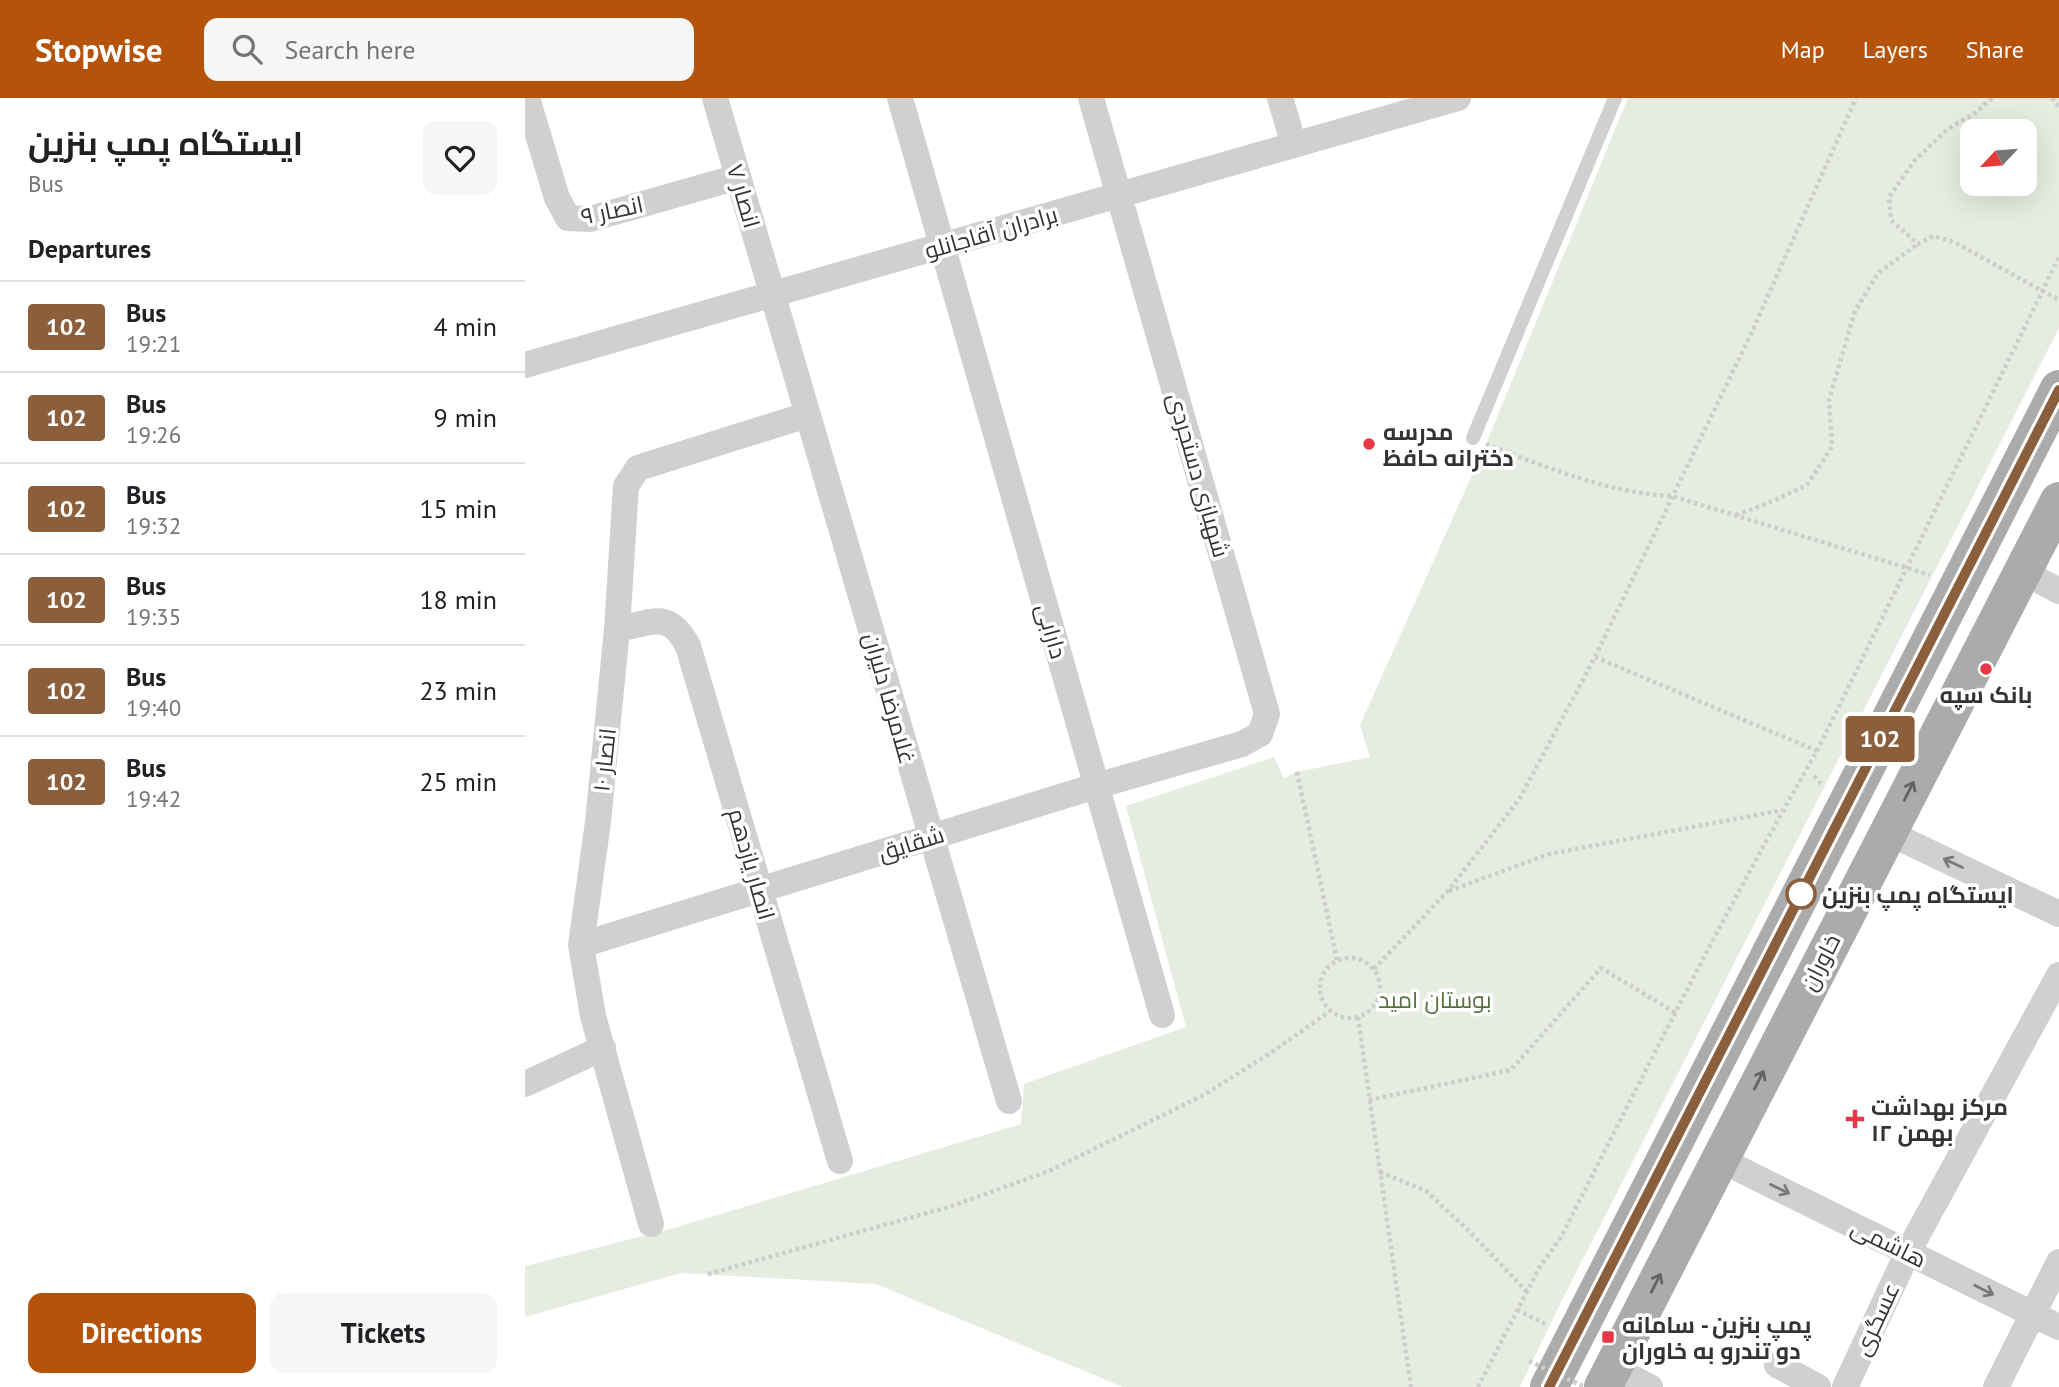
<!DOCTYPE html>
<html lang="en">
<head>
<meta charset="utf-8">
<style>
	:root { --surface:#fff; --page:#f6f6f6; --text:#202124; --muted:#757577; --line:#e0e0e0; --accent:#b45309 }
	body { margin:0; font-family:"PT Sans",Cairo,sans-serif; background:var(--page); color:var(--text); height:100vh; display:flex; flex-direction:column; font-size:26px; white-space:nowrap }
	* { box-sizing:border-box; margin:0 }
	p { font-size:23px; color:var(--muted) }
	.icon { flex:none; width:38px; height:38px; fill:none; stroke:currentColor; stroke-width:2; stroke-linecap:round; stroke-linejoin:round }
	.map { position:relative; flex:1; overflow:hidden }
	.sheet { display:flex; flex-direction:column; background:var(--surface); width:525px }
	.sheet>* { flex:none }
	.badge { padding:0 14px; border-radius:5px; font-size:24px; line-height:46px }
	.needle { width:46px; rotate:244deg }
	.tools { position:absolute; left:1435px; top:21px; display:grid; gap:14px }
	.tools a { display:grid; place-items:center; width:77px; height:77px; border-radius:14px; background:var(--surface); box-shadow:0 7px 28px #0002; font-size:35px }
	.map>.badge { position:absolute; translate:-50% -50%; box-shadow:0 0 0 4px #fff }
	h2 { padding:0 28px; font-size:26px; line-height:63px }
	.round { display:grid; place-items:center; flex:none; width:74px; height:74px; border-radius:14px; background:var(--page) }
	.overview { display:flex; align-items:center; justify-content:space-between; height:119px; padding:0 28px }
	h1 { font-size:33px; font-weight:700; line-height:52px }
	.cta { display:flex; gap:14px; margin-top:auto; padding:14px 28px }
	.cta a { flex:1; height:80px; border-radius:14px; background:var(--accent); color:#fff; font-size:28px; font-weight:700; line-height:80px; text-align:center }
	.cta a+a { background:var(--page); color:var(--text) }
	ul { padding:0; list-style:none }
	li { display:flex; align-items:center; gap:21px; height:91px; padding:0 28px; border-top:2px solid var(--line) }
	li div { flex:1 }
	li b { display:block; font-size:26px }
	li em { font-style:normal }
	li .badge { min-width:77px; font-weight:700; text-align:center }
	header { display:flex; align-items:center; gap:42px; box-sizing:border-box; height:98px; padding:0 35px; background:var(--accent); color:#fff }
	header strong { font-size:33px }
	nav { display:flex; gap:38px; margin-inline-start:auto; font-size:24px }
	.search { width:490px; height:63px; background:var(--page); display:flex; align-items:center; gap:18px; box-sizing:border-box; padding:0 24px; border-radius:14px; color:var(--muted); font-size:26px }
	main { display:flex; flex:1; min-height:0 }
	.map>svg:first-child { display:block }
	.green { fill:#e6ecdf; fill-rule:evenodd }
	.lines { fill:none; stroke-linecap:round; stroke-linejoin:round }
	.path { stroke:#cdcdcd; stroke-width:4.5; stroke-dasharray:3.5 3.5; stroke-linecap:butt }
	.service { stroke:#d0d0d0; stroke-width:14 }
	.minor { stroke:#d0d0d0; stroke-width:26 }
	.primary { stroke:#ababab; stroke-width:38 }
	.path-bridge { stroke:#cdcdcd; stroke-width:4.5; stroke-dasharray:3.5 3.5; stroke-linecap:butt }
	.oneway { stroke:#636363 }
	.oneway2 { stroke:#7a7a7a }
	.line-casing { stroke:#fff; stroke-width:16 }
	.line { stroke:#8b5e3c; stroke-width:10 }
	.poi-dot { fill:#e63946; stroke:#fff; stroke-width:2.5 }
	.stop-dot { fill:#fff; stroke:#8b5e3c; stroke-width:3.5 }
	.labels { text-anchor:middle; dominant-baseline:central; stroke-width:7; stroke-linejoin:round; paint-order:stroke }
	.street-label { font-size:23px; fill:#333; stroke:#fff }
	.poi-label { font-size:23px; font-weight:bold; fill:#333; stroke:#fff; text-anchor:start }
	.stop-label { font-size:23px; font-weight:bold; fill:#333; stroke:#fff; text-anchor:start }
	.park-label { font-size:23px; fill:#56703f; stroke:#fff }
</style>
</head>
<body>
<header>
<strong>Stopwise</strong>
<div class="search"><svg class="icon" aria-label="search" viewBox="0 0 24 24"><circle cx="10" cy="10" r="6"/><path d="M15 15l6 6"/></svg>Search here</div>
<nav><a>Map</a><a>Layers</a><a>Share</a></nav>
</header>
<main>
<section class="sheet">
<div class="overview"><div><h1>ایستگاه پمپ بنزین</h1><p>Bus</p></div><a class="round"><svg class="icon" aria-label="heart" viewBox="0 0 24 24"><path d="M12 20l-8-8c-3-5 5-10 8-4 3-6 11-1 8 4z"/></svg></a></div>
<h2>Departures</h2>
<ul>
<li><span class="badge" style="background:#8b5e3c;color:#fff">102</span><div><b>Bus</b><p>19:21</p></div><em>4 min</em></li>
<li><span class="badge" style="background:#8b5e3c;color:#fff">102</span><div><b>Bus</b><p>19:26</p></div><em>9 min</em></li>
<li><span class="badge" style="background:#8b5e3c;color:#fff">102</span><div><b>Bus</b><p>19:32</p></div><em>15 min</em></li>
<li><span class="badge" style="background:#8b5e3c;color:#fff">102</span><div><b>Bus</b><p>19:35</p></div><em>18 min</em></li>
<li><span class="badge" style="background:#8b5e3c;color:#fff">102</span><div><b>Bus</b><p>19:40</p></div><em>23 min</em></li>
<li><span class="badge" style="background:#8b5e3c;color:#fff">102</span><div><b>Bus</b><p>19:42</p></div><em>25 min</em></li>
</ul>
<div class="cta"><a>Directions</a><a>Tickets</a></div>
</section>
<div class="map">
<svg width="1534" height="1289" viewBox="0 0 1534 1289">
	<rect width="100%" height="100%" fill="#fff"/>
	<path class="green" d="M1103,0H1534V230L1036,1204L995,1289H598L351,1186L156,1175L0,1219V1168L146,1131L496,1026L499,986L661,929L601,708L749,659L759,680L772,674L845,659L835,627L961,346ZM1447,33H1500V86H1447Z"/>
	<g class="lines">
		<path class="path" d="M1467,0L1450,15L1423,31L1390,62L1364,99L1366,122L1393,146L1408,138L1429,144L1534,202
			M1527,0L1534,9
			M961,346C1021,369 1083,395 1147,398L1405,477
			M1211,417L1248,403L1282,387L1307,349L1304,302L1330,213L1353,175L1393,146
			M1070,559L1292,653
			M772,674L812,862
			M1289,678L1298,688
			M924,793L1024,756L1258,712
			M795 890a30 30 0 1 1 60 0a30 30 0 1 1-60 0Z
			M849,871L923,793L995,700L1070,559L1226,236L1331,0
			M833,919L886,1289
			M844,1002L986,972L1076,870L1151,915
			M855,1074L901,1093L944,1133L1002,1194
			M183,1176L424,1109L524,1073L679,997L747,954L805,913
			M992,1212L1023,1227
			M953,1289L1014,1170L1036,1139C1119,976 1200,812 1292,653L1534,159"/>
		<path class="service" d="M948,340L1090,0"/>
		<path class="minor" d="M2,0L32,100L43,120L65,121L213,79
			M190,0L484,1003
			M375,0L637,917
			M755,0L769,47
			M0,267L933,0
			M1497,473L1534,493
			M92,531C128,525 143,511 163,548L315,1063
			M1362,734L1534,816
			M56,847L571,688L717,646L735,636L742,616L566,0
			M0,986L78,950
			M1194,1061L1534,1229
			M126,1126L68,918L56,847L73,724L92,531L101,388L113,370L282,317
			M1252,1267L1293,1289
			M1088,1270L1125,1289
			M1320,1289L1383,1154L1534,877
			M1471,1289L1534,1164"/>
		<path class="primary" d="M1024,1289L1534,291
			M1078,1289L1534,403"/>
		<path class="path-bridge" d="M1004,1263L1060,1289"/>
	</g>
	<defs><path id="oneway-shaft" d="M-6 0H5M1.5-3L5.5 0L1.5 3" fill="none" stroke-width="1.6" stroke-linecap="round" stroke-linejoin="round" transform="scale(1.75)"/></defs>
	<g class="oneway">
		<use href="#oneway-shaft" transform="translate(1384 693) rotate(-63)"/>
		<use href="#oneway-shaft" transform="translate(1234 982) rotate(-63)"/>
		<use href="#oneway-shaft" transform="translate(1131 1185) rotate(-63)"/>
	</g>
	<g class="oneway2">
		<use href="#oneway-shaft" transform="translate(1428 765) rotate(-155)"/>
		<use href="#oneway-shaft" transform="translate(1255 1091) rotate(26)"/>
		<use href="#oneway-shaft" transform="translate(1459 1192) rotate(27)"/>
	</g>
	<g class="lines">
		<defs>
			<path id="line" d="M1024,1289L1534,292"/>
		</defs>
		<use href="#line" class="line-casing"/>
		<use href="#line" class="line"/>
	</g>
	<g class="poi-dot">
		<circle cx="844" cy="346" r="7"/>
		<circle cx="1461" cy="571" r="7"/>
		<path d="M1326.5 1010.5h7v7h7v7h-7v7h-7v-7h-7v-7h7z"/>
		<rect x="1076" y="1232" width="14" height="14" rx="3.5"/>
	</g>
	<circle class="stop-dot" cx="1276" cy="796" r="14"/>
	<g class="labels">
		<g class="street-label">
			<text transform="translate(219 98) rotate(74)">انصار ۷</text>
			<text transform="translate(87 112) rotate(-12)">انصار ۹</text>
			<text transform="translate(466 134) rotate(-16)">برادران آقاجانلو</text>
			<text transform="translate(674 377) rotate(74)">شهبازی دستجردی</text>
			<text transform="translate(527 533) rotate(74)">دارابی</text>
			<text transform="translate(365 600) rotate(74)">غلامرضا دلیران</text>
			<text transform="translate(79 662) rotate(-84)">انصار ۱۰</text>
			<text transform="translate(386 745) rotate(-17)">شقایق</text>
			<text transform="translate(227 766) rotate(74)">انصار یازدهم</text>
			<text transform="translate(1295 864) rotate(-63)">خاوران</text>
			<text transform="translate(1364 1145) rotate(26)">هاشمی</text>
			<text transform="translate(1351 1221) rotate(-65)">عسگری</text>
		</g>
		<g class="poi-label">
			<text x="858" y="333">مدرسه<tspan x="858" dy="26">دخترانه حافظ</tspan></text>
			<text x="1461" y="596" text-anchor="middle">بانک سپه</text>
			<text x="1346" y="1008">مرکز بهداشت<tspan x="1346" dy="26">۱۲ بهمن</tspan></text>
			<text x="1097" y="1226">پمپ بنزین - سامانه<tspan x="1097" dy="26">دو تندرو به خاوران</tspan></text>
		</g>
		<g class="stop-label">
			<text x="1297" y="796">ایستگاه پمپ بنزین</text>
		</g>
		<g class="park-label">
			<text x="910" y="901">بوستان امید</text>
		</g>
	</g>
</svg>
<div class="tools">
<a><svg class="needle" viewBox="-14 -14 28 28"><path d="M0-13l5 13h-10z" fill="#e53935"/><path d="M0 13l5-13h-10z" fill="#757577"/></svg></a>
</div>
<b class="badge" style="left:1355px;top:641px;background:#8b5e3c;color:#fff">102</b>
</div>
</main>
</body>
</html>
